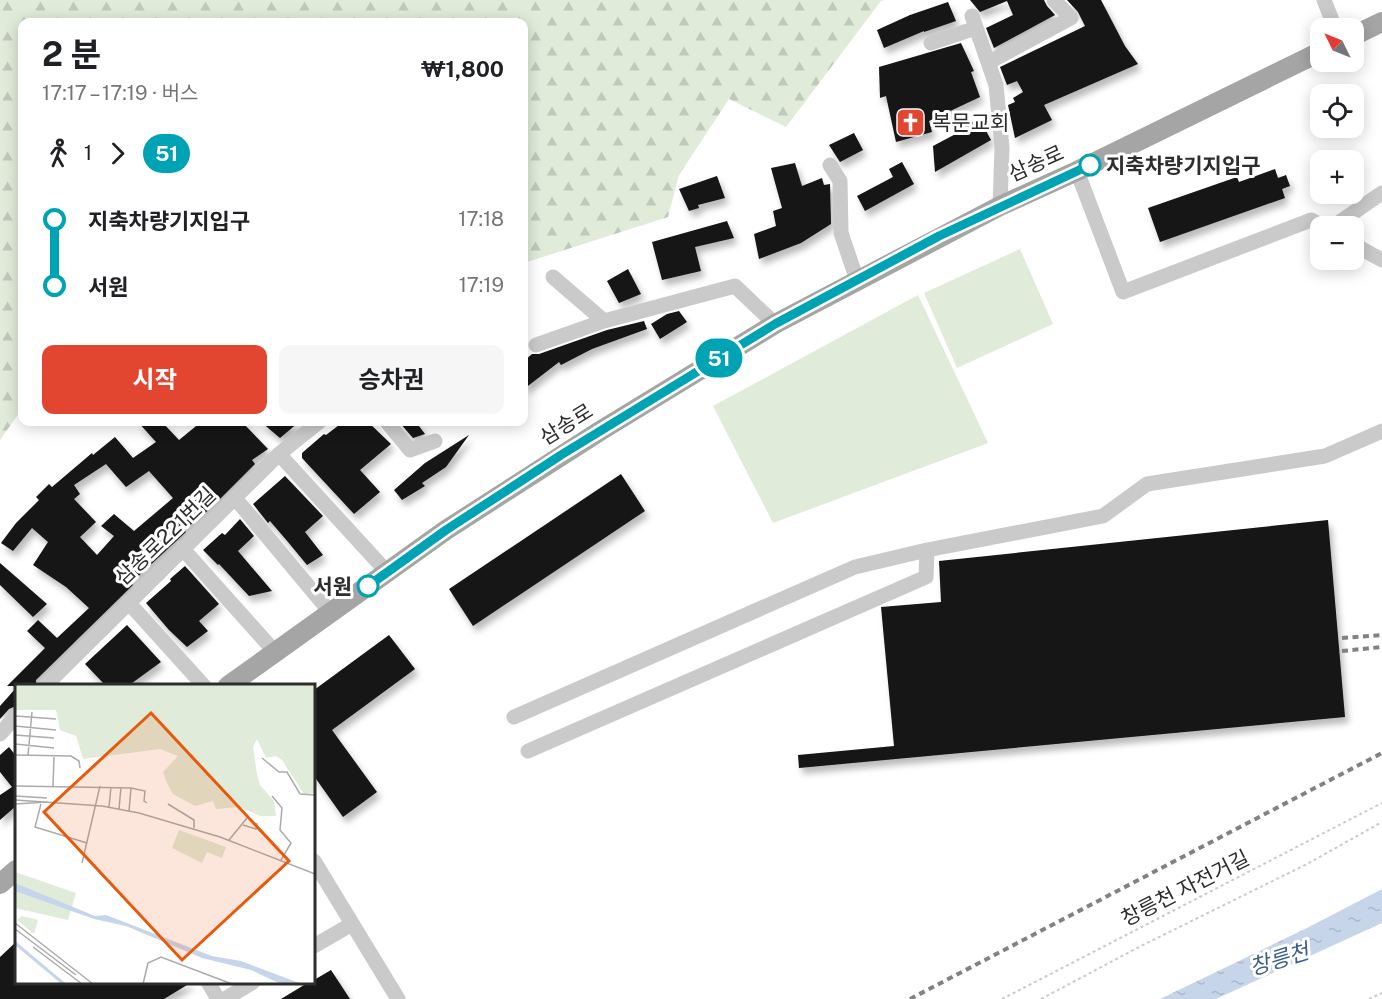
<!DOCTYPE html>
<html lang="ko">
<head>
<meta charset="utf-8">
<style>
	:root { --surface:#fff; --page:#f6f6f6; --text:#202124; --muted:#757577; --accent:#e34630 }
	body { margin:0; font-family:"Public Sans","Noto Sans KR",sans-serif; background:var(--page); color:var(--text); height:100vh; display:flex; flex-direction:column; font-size:22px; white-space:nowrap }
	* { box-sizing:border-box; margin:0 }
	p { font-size:20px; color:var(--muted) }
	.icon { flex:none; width:33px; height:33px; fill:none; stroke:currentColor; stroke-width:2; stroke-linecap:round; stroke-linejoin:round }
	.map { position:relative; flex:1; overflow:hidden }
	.details { position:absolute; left:18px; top:18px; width:510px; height:408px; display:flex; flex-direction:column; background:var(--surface); border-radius:12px; box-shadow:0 3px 15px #0003 }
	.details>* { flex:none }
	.badge { padding:0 12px; border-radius:20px; font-size:21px; line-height:39px }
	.needle { width:39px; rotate:313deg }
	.fabs { position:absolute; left:1310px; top:18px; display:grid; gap:12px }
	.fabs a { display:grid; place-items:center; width:54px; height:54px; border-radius:12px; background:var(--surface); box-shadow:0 3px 15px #0003; font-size:30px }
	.map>.badge { position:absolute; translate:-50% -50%; box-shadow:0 0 0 3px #fff }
	.legs { display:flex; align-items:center; gap:9px; height:66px; padding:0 24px; font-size:20px }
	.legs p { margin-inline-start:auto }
	.overview { display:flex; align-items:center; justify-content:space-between; height:102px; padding:0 24px }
	h1 { font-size:33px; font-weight:700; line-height:45px }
	.primary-button { display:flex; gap:12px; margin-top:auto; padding:12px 24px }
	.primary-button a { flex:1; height:69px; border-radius:12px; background:var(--accent); color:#fff; font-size:24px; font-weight:700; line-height:69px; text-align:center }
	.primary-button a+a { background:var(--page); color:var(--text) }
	ul { padding:0 24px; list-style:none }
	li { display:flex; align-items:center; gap:21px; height:66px; font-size:22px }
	li i { display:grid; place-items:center; width:9px; height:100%; margin:0 8px; background:currentColor }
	li i::after { content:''; width:15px; height:15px; margin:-8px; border:4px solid; border-radius:50%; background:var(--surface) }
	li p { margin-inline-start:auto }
	li:first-child i { background:linear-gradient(#0000 50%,currentColor 0) }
	li:last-child i { background:linear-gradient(currentColor 50%,#0000 0) }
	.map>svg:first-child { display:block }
	.forest { fill:url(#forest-firs) }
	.park { fill:#e0ebda }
	.water { fill:url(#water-ripples) }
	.building { fill:#141414; fill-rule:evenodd; filter:url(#shadow) }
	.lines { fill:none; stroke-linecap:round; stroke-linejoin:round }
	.path { stroke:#cacaca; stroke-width:2; stroke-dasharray:3 3; stroke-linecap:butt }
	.minor { stroke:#cacaca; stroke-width:15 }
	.major { stroke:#a5a5a5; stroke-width:20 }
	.rail { stroke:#828282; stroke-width:4; stroke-dasharray:6 4.5; stroke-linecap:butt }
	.line-1-casing { stroke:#fff; stroke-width:14 }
	.line-1 { stroke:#00a3b4; stroke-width:9 }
	.stop-1-dot { fill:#fff; stroke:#00a3b4; stroke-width:3 }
	.labels { text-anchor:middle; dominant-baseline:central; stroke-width:6; stroke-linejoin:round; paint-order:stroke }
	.poi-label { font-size:21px; fill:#2d2d2d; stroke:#fff; text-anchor:start }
	.street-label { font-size:21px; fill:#2d2d2d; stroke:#fff }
	.stop-label { font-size:21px; font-weight:bold; fill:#2d2d2d; stroke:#fff; text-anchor:start }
	.water-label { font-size:22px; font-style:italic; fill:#3c5e8e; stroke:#fff }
	.inset-river { fill:none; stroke:#c7d5eb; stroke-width:3 }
	.inset-road { fill:none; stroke:#ababab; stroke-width:1.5 }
	.view { fill:#e8590c; fill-opacity:0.15; stroke:#e8590c; stroke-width:3 }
	.inset-edge { fill:none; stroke:#2d2d2d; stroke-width:3 }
</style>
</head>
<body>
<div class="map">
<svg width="1382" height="999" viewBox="0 0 1382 999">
	<defs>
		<pattern id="forest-firs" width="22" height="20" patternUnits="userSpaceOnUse" patternTransform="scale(1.5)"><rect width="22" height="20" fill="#e0ebda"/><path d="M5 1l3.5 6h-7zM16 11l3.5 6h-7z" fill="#c0cabb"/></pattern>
		<pattern id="water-ripples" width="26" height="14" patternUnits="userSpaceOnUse" patternTransform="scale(1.5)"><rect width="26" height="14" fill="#c7d5eb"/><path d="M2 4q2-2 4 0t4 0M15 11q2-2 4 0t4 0" fill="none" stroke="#abb7ca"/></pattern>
		<filter id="shadow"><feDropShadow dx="3.5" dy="6" stdDeviation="3" flood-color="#0004"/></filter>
	</defs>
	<rect width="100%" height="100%" fill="#fff"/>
	<path class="forest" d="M0,0H885L881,1L786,127L729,99L679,175L668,217L524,263V22H22V409L0,440Z"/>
	<path class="park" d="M1020,249L1053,324L957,368L924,293Z
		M918,295L988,443L773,523L713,406Z"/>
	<path class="water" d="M1382,889V923L1216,999H1160L1307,928Z"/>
	<path class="building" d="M970,0H1044L1047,6L1055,15L994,48L986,28L1013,15L1007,1L980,12Z
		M1067,0H1101L1125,46L1138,64L1044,105L1052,120L1015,138L1008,105L1015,102L1013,98L1023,92L1017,81L1007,85L1000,67L1085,26L1078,12Z
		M948,2L956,21L924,32V31L884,48L877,30L910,15Z
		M961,43L974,71L971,72L980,97L929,121L932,132L896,142L886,96L880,98L879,67Z
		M979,118L991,140L935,172L933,146L965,129L964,127Z
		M854,133L863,150L840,162L829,145Z
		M902,162L914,184L865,211L857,196L893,177L889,169Z
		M795,163L802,186L822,178L824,185L830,184L831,224L801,243L759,259L754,234L776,226L773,211L782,208L771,168Z
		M1275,169L1278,178L1286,175L1290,186L1282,189L1285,198L1160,242L1148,208L1237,177L1239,182Z
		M717,176L725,198L698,205L699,208L689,211L679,189Z
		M727,221L734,238L695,247L701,271L662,280L652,242Z
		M628,269L641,294L619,303L607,281Z
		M679,311L687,322L660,339L651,324L667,314Z
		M644,321L647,329L592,349L561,365L559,362L524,389V361L532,354H539L607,330Z
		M138,422H162L179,440L201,422H242L268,449L252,460L255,464L210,509L184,530L186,532L131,583L133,585L36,680V686H7L45,648L27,631L38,620L57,638L89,608L66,587L33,565L48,542L32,528L13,551L1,543L16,523L39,500L36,497L49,484L52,487L92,453L93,455L115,437L133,458L156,442ZM106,464L126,487L149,471L173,498L134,531L114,514L101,526L114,536L97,555L80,537L96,522L74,499L80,494L74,485Z
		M261,422H299L280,438Z
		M343,422H368L391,444L360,470L380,492L354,514L302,458V453L324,434L326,435Z
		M399,422H416L425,434L413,438Z
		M469,435L446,467L422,483L425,486L402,500L394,490L425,463Z
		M621,474L645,511L473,626L449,589Z
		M285,476L323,516L305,532L323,555L307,565L288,542L270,521L268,523L253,504Z
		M240,519L254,536L238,551L272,591L249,596L219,564L218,565L203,550L222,533L225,535Z
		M1328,520L1345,717L799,768L798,755L894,746L881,607L941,602L939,561Z
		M0,563L47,604L33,617L0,585Z
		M185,566L219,604L199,621L208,631L187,647L169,630L146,603L171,581L170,579Z
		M127,625L161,662L128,686H106L85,664Z
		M389,635L415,669L332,730L377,792L343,817L314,776V690Z
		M16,688V706L9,709L0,719V706Z
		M9,747L16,756V806L0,820V795L12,787L0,772V755Z
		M16,942V982H192L164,999H0V957Z
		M331,970L350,999H281L309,982H314V980Z"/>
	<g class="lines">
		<path class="path" d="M1002,999L1382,803
			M1041,999L1141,946L1307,864L1382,822
			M1369,999L1382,993"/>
		<path class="minor" d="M1324,0L1335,28
			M972,16L996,85L1002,148L1000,206
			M931,43L976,28
			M989,62L1071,18L1054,0
			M830,165L840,181L841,233L857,280
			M1077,171L1123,292L1311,220L1323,226
			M1334,226L1382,193
			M1353,244L1382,260
			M553,277L604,321
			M536,345L604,321L735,286L775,324
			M387,422L410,450L435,441
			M279,454L387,572
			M235,498L330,612
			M182,548L275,652
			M128,602L204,686
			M45,686L279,454L319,422
			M514,717L855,567L927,550
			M0,734L16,716
			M528,751L926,577L927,550L1103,516L1147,484L1325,456L1382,431
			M314,861L398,999
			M314,946L352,924
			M208,982L218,999
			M225,999L253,982"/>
		<path class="major" d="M1353,36L1382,22
			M228,686L446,530L600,431L775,324L1000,206L1077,171L1320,52
			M0,884L16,870"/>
		<path class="rail" d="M1342,638L1382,635
			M1342,651L1382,647
			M910,999L1382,753"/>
	</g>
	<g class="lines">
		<defs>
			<path id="line-1" d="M368,586L446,530L561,455L775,324L939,236L1090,165"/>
		</defs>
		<use href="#line-1" class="line-1-casing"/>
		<use href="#line-1" class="line-1"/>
	</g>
	<defs>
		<symbol id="church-square" viewBox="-11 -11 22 22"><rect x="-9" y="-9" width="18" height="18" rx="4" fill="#e34630" stroke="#fff"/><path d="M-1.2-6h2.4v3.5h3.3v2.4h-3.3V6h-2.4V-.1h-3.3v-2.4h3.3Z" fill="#fff"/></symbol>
	</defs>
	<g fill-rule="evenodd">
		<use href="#church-square" x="894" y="106" width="33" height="33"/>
	</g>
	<g class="stop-1-dot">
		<circle cx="1090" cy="165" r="10"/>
		<circle cx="368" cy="586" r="10"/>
	</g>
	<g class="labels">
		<g class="poi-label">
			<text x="932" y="122">복문교회</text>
		</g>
		<g class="street-label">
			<text transform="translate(1036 163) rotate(-24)">삼송로</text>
			<text transform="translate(566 424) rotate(-32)">삼송로</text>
			<text transform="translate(165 536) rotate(-44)">삼송로221번길</text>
			<text transform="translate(1185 888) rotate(-27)">창릉천 자전거길</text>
		</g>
		<g class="stop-label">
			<text x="1106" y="165">지축차량기지입구</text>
			<text x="352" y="586" text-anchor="end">서원</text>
		</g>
		<g class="water-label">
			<text transform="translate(1279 959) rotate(-17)">창릉천</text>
		</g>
	</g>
	<g transform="translate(15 684)">
		<rect width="300" height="300" fill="#fff"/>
		<path d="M0,0H300V109L289,110L267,76L261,72L251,74L242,55L238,63L242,90L245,101L259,117L261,132H245L224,123L201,125L198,117L180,122L158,110L152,99L148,88L163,72L145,65L68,75L61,52L45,46L41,26H0Z" fill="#e0ebda"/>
		<path d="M164,146L211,163L207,174L192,168L187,179L157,164ZM0,188L61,209L53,236L0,224ZM7,232L23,236L19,250L2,236Z" fill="#e0ebda"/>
		<path d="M0,199L80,232L91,231L197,272L226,277L287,300H266L236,286L187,274L111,242L79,235L0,207Z" fill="#c7d5eb"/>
		<path class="inset-river" d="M0,259L49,300"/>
		<path class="inset-road" d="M1,32L41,35M0,42L41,46M0,51L39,54M0,60L39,64M0,71L56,72L64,77L65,84M13,71L17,28M247,74L264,88H272L285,110L300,111M0,102L116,104L130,107L129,117L132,119M38,102L39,73M0,112L32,114M257,112L267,124L265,146L276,159L266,176M0,116L87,122L124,129L205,153L300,190M0,120L32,118M26,120L20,143L72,159M153,120L179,136V144M94,123L96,103M104,125L106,103M114,127L116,104M228,141L241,145L242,139M214,156L232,134M67,179L85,102M0,239L78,300M0,245L61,291M18,263L67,300M128,300L133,279L146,273L217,300"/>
		<path class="view" d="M136,29L274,177L167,276L29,128Z"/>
		<rect width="300" height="300" class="inset-edge"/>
	</g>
</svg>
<div class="fabs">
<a><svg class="needle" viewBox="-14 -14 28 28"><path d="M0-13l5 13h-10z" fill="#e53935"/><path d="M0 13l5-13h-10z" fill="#757577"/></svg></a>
<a><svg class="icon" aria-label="locate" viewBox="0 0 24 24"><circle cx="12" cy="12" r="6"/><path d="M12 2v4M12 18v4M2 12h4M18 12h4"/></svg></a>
<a>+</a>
<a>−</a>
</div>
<b class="badge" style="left:719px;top:358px;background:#00a3b4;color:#fff">51</b>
<section class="details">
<div class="overview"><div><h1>2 분</h1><p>17:17 – 17:19 · 버스</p></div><b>₩1,800</b></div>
<div class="legs"><svg class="icon" aria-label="walk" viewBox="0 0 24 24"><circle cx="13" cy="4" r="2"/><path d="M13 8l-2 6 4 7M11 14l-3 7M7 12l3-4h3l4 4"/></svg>1<svg class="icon" aria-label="forward" viewBox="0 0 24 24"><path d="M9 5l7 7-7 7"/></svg><b class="badge" style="background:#00a3b4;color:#fff">51</b></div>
<ul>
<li><i style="color:#00a3b4"></i><b>지축차량기지입구</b><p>17:18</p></li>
<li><i style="color:#00a3b4"></i><b>서원</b><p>17:19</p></li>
</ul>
<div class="primary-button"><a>시작</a><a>승차권</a></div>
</section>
</div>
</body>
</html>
